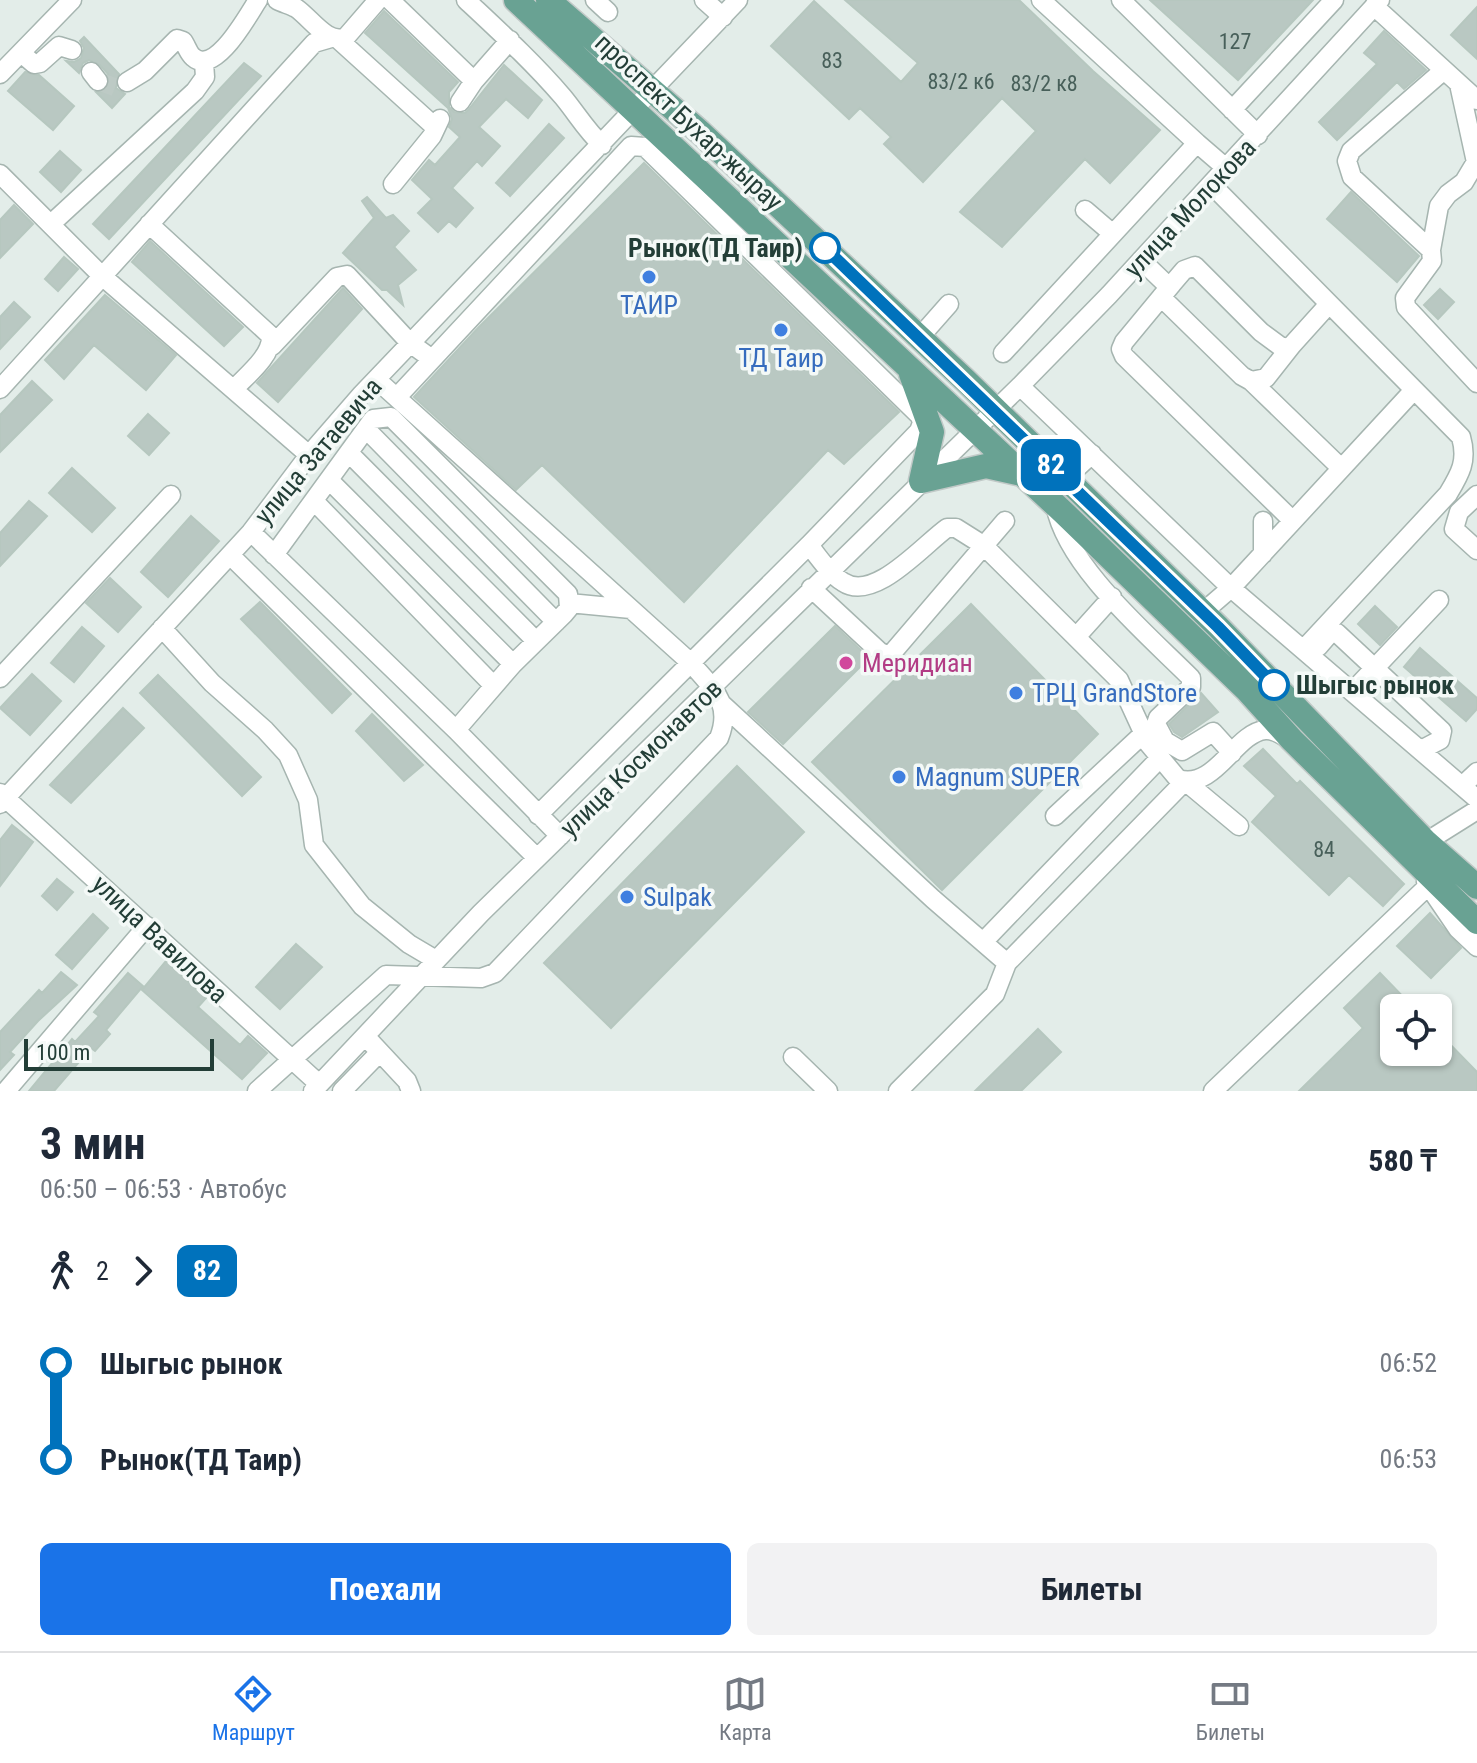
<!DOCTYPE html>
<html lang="ru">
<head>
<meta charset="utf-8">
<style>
	:root { --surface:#fff; --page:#f2f2f3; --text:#1f2937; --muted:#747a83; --line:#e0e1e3; --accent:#1a73e8 }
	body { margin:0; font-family:"Roboto Condensed",sans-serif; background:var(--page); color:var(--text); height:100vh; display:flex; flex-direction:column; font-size:30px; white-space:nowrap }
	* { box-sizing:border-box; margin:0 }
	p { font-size:26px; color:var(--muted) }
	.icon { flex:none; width:44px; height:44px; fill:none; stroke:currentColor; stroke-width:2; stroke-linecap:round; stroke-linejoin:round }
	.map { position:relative; height:1091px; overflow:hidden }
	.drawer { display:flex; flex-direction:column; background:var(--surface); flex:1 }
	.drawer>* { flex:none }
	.badge { padding:0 16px; border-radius:12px; font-size:28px; line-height:52px }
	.controls { position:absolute; left:1380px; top:994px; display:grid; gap:16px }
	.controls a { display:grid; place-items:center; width:72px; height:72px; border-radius:12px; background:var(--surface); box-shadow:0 2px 6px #0004; font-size:40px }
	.scale { position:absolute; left:24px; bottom:20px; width:190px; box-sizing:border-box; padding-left:8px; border:4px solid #233e37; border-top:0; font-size:22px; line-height:28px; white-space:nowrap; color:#233e37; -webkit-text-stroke:6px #f4f9f7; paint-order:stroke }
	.map>.badge { position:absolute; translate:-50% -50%; box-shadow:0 0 0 4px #fff }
	.legs { display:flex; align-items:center; gap:12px; height:88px; padding:0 40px; font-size:26px }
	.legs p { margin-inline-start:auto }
	.head { display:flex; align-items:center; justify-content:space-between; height:136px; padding:0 40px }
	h1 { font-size:44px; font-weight:700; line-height:60px }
	.action { display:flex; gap:16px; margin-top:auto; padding:16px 40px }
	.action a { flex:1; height:92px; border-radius:12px; background:var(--accent); color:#fff; font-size:32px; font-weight:700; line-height:92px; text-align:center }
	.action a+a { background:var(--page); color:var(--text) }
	ul { padding:0 40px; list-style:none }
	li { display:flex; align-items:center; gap:28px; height:96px; font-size:30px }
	li i { display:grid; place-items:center; width:12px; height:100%; margin:0 10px; background:currentColor }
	li i::after { content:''; width:20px; height:20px; margin:-10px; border:6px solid; border-radius:50%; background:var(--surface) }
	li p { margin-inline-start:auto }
	li:first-child i { background:linear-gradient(#0000 50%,currentColor 0) }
	li:last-child i { background:linear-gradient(currentColor 50%,#0000 0) }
	.menu { display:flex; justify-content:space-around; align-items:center; height:112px; border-top:2px solid var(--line); background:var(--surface); font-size:22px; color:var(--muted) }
	.menu a { display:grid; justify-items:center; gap:4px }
	.menu .on { color:var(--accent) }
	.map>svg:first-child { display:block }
	.building { fill:#b9c8c2; stroke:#b6c7bf; stroke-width:2 }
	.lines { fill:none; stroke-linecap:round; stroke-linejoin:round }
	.minor-tunnel { stroke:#bdcac5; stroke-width:18; stroke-dasharray:18 9; stroke-linecap:butt }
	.minor-casing { stroke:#a6b5b0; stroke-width:21 }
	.major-casing { stroke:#c1c9c7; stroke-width:27 }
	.minor { stroke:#fff; stroke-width:18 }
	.major { stroke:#69a293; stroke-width:24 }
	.line-1-casing { stroke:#fff; stroke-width:18 }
	.line-1 { stroke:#0072bc; stroke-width:12 }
	.stop-1-dot { fill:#fff; stroke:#0072bc; stroke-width:4 }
	.shop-dot { fill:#3f7fe0; stroke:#f4f9f7; stroke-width:3 }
	.hotel-dot { fill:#d1479c; stroke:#f4f9f7; stroke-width:3 }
	.labels { text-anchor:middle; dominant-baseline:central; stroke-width:7; stroke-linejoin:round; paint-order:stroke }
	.number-label { font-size:22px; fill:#48605a }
	.street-label { font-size:26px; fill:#233e37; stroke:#f4f9f7 }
	.stop-label { font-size:26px; font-weight:bold; fill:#233e37; stroke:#f4f9f7; text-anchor:end }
	.shop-label { font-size:26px; fill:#366cbe; stroke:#f4f9f7; text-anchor:start }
	.hotel-label { font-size:26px; fill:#b23c85; stroke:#f4f9f7; text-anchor:start }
</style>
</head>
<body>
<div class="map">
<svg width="1477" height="1091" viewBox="0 0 1477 1091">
	<rect width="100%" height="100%" fill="#e3ede9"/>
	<path class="building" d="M845,0H1019L1093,71L1160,130L1110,183L1085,159L1002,247L960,212L1036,131L1002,98L923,182L884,144L891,137L860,108L849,119L771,46L814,1L901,82L918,63Z
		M1150,0H1313L1238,80Z
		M1477,7V59L1451,35Z
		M384,11L458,82L449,92V107L454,112L465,113L469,109L504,65L542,100L528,118L506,99L479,127L500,146L482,166L477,161L452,188L473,208L456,227L449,221L438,232L418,213L432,199L412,180L429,160L435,165L460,137L449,127L452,119L448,108L365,33Z
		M1384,31L1426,70L1404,89L1397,82L1337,140L1319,122L1377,64L1364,53Z
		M84,37L119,74L116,88L125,94L112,108L96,92L105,91L109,85L108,74L100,65L89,60L83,63L79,73L66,61L74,62L81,58L84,48L80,41Z
		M244,63L261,76L109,239L93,224Z
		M25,72L39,75L74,106L53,130L8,91Z
		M549,124L564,138L510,196L496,183Z
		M60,151L81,170L61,192L40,172Z
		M644,163L899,412L844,464L828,450L684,602L542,465L516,490L414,397L478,328Z
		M1351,192L1419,256L1397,282L1327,219Z
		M367,197L386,218L393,215L409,231L394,247L416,270L398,285L403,305L387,290H382L343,253L374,218L362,201Z
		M14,205L33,224L0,258V220Z
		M150,241L243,327L224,346L132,262Z
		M64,257L78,269L58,291L45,279Z
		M343,288L362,309L278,402L257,383Z
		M1440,289L1454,302L1438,319L1424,305Z
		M105,295L176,355L146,390L94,345L64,379L45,360Z
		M14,302L30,317L0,349V317Z
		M32,381L52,400L0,452V415Z
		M148,414L169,433L149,455L128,436Z
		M72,468L115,508L92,532L49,493Z
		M29,501L47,516L0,566V533Z
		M191,516L219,541L168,597L141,572Z
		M110,578L141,607L118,632L86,603Z
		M260,602L351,694L332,713L241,619Z
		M971,604L1098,734L942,890L812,762Z
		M1375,606L1397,627L1380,645L1358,624Z
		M835,626L869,658L783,744L748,712Z
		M82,627L104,646L74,682L51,663Z
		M1420,648L1477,698V709L1466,721L1404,667Z
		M32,674L61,701L30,735L0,708Z
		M158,675L261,777L242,796L140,693Z
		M1201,693L1218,712L1182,737L1174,732L1169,724Z
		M123,708L144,728L71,803L50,785Z
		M372,714L423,765L404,781L356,731Z
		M1263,749L1297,784L1300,781L1404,884L1383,906L1349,875L1329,895L1252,822L1276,796L1244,766Z
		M737,766L804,832L611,1028L544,963Z
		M12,825L33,842L0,886V840Z
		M57,879L73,892L57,910L42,896Z
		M1430,913L1461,948L1431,978L1397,946Z
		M93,914L108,928L72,969L56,955Z
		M296,944L322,967L280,1009L256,987Z
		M166,961L206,998L198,1007L240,1045L248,1036L267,1053L242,1079L142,990Z
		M61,972L77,985L38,1021L10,1052L14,1055L0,1070V1032L39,990L42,993Z
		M128,973L143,986L106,1030L110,1034L95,1051L91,1048L54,1091H29L72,1039L75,1042L99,1016L94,1012Z
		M1380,973L1414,1008H1394V1052H1438V1032L1477,1072V1091H1299L1363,1028L1344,1008Z
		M1038,1029L1061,1052L1021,1091H975Z"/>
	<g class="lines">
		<path class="minor-tunnel" d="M98,81L117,88L127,82"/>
		<defs>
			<path id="minor" d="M277,0C283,3 290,5 296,8C311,18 327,45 346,37L378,0
				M390,0L474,81L510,40
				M466,0C499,31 533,62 563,97C577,114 586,130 602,145
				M595,0L608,12
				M704,0L723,17
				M1121,0L1258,135
				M1374,6L1477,100
				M339,40L435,127
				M21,53L34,64L40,63L59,46L72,50
				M1444,70L1351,151L1347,161L1352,177L1431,250L1432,261L1405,298L1406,307L1477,383
				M91,72L98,81
				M0,74L72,0
				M127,82L145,71L177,39L183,41C186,45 189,54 193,57C215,77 248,15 258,0
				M460,102L474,81
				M1232,110L1334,0
				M1197,143L1226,168
				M0,174L102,276L309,455
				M393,184L432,136L440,119
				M1211,184L1461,437C1468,461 1460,474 1448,494L1304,649
				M1085,210L1113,234
				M52,223L195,91L205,77L204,62
				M149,224L271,336C272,356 247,375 234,389
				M1431,250L1439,206L1448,194L1464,182L1476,162L1459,84
				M1141,260L1166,284H1172L1184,270L1195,266L1261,332L1284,349L1292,345L1329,304
				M1172,284L1124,342L1121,349L1124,356L1293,521
				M1161,297L1242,376L1251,381L1266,378L1292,345
				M919,338L949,304
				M272,346L337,277L347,275L410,343L432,359
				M1003,353L1197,143L1041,0
				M1251,381L1341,468
				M1020,386L1231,588L1414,390
				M0,389L314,43L331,38
				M397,397L631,146L645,147L920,416L922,423L919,431L809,545C819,558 829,573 843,582C874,603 923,545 947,528H956L983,545L1119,680L1148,743L1178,779C1215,791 1235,733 1265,730C1273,729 1282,735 1289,739
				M366,429L556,622
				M349,453L536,641
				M1065,479L1092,454
				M329,480L513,664
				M1477,495L1459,512L1454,529L1477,550
				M314,501L493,685
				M1055,504C1065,565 1147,634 1191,678V687L1158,718L1156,724L1165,741L1182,751L1213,732L1232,753
				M1263,521V554
				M251,532L456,730L560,836
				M230,555L537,858
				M274,555L373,419L391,417L568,594L569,608L564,614L513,664L456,730
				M811,588L880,652L887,655L893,652L1005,521
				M569,603L631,609
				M1202,613L1231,588L1477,799
				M162,628L212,683L265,730L288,755L308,800L314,845L362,906L409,944L436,960
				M1077,636L1112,597
				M1318,647L1331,632L1337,633L1442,731L1440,740L1421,750
				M0,678L171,495
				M1353,691L1439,600
				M723,705L933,899L1007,963L1185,781L1239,826
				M1462,786L1477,772
				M0,793L319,1084
				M0,804L251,532L309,455L362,394L738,0
				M538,815L809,545
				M1055,816L1143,734
				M1426,842L1477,810
				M1426,882L1458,929L1477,947
				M984,941L1159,759
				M365,1036L407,1081L411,1091
				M793,1057L828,1091
				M6,1091L147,926
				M257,1091L386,975L481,978L495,973L719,738C733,703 712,688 691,663L377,380
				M313,1091L481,913L1020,386L1109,295L1380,0
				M342,1091L380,1052
				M898,1091L995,994L1007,963
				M1213,1091L1428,886"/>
			<path id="major" d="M516,0L1063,512L1246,689L1292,740L1477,922
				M548,0L700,132L965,380L1218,627L1426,842L1477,887
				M911,374L932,432L921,481L986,466L1022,474"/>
		</defs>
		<use href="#minor" class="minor-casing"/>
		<use href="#major" class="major-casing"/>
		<use href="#minor" class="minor"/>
		<use href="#major" class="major"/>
	</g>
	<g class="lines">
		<defs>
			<path id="line-1" d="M825,248L1218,627L1274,685"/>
		</defs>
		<use href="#line-1" class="line-1-casing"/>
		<use href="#line-1" class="line-1"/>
	</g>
	<g class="stop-1-dot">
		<circle cx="825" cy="248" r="14"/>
		<circle cx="1274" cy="685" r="14"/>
	</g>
	<g class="shop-dot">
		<circle cx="649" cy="277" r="8"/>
		<circle cx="781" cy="330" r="8"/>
		<circle cx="1016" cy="693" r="8"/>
		<circle cx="899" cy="777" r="8"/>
		<circle cx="627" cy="897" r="8"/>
	</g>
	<circle class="hotel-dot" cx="846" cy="663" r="8"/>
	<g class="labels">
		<g class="number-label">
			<text x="1235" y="41">127</text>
			<text x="832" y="60">83</text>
			<text x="961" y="81">83/2 к6</text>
			<text x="1044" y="83">83/2 к8</text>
			<text x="1324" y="849">84</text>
		</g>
		<g class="street-label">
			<text transform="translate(689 122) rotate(43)">проспект Бухар-жырау</text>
			<text transform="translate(1190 208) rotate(-47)">улица Молокова</text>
			<text transform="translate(318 451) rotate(-50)">улица Затаевича</text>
			<text transform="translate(641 758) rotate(-44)">улица Космонавтов</text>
			<text transform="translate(160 939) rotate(43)">улица Вавилова</text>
		</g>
		<g class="stop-label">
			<text x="803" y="248">Рынок(ТД Таир)</text>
			<text x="1296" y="685" text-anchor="start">Шыгыс рынок</text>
		</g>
		<g class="shop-label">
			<text x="649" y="305" text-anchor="middle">ТАИР</text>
			<text x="781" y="358" text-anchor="middle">ТД Таир</text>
			<text x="1032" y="693">ТРЦ GrandStore</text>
			<text x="915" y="777">Magnum SUPER</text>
			<text x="643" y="897">Sulpak</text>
		</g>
		<g class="hotel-label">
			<text x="862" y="663">Меридиан</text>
		</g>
	</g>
</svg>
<div class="controls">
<a><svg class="icon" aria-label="locate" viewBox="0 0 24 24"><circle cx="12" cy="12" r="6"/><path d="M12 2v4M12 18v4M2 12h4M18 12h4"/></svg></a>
</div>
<div class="scale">100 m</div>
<b class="badge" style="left:1051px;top:465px;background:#0072bc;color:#fff">82</b>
</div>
<section class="drawer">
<div class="head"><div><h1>3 мин</h1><p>06:50 – 06:53 · Автобус</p></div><b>580 ₸</b></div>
<div class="legs"><svg class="icon" aria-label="walk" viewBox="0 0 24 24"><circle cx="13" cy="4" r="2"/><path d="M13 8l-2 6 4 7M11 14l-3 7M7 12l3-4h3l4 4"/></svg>2<svg class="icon" aria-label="forward" viewBox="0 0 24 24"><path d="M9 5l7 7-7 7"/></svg><b class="badge" style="background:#0072bc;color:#fff">82</b></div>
<ul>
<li><i style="color:#0072bc"></i><b>Шыгыс рынок</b><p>06:52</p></li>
<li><i style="color:#0072bc"></i><b>Рынок(ТД Таир)</b><p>06:53</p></li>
</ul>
<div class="action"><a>Поехали</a><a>Билеты</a></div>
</section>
<nav class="menu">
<a class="on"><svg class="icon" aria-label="directions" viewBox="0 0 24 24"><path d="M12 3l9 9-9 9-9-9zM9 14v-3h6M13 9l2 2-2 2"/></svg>Маршрут</a>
<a><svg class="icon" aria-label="map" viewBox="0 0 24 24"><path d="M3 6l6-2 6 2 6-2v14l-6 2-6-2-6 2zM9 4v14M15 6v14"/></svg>Карта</a>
<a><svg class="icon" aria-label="tickets" viewBox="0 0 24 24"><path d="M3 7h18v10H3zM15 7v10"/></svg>Билеты</a>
</nav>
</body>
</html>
